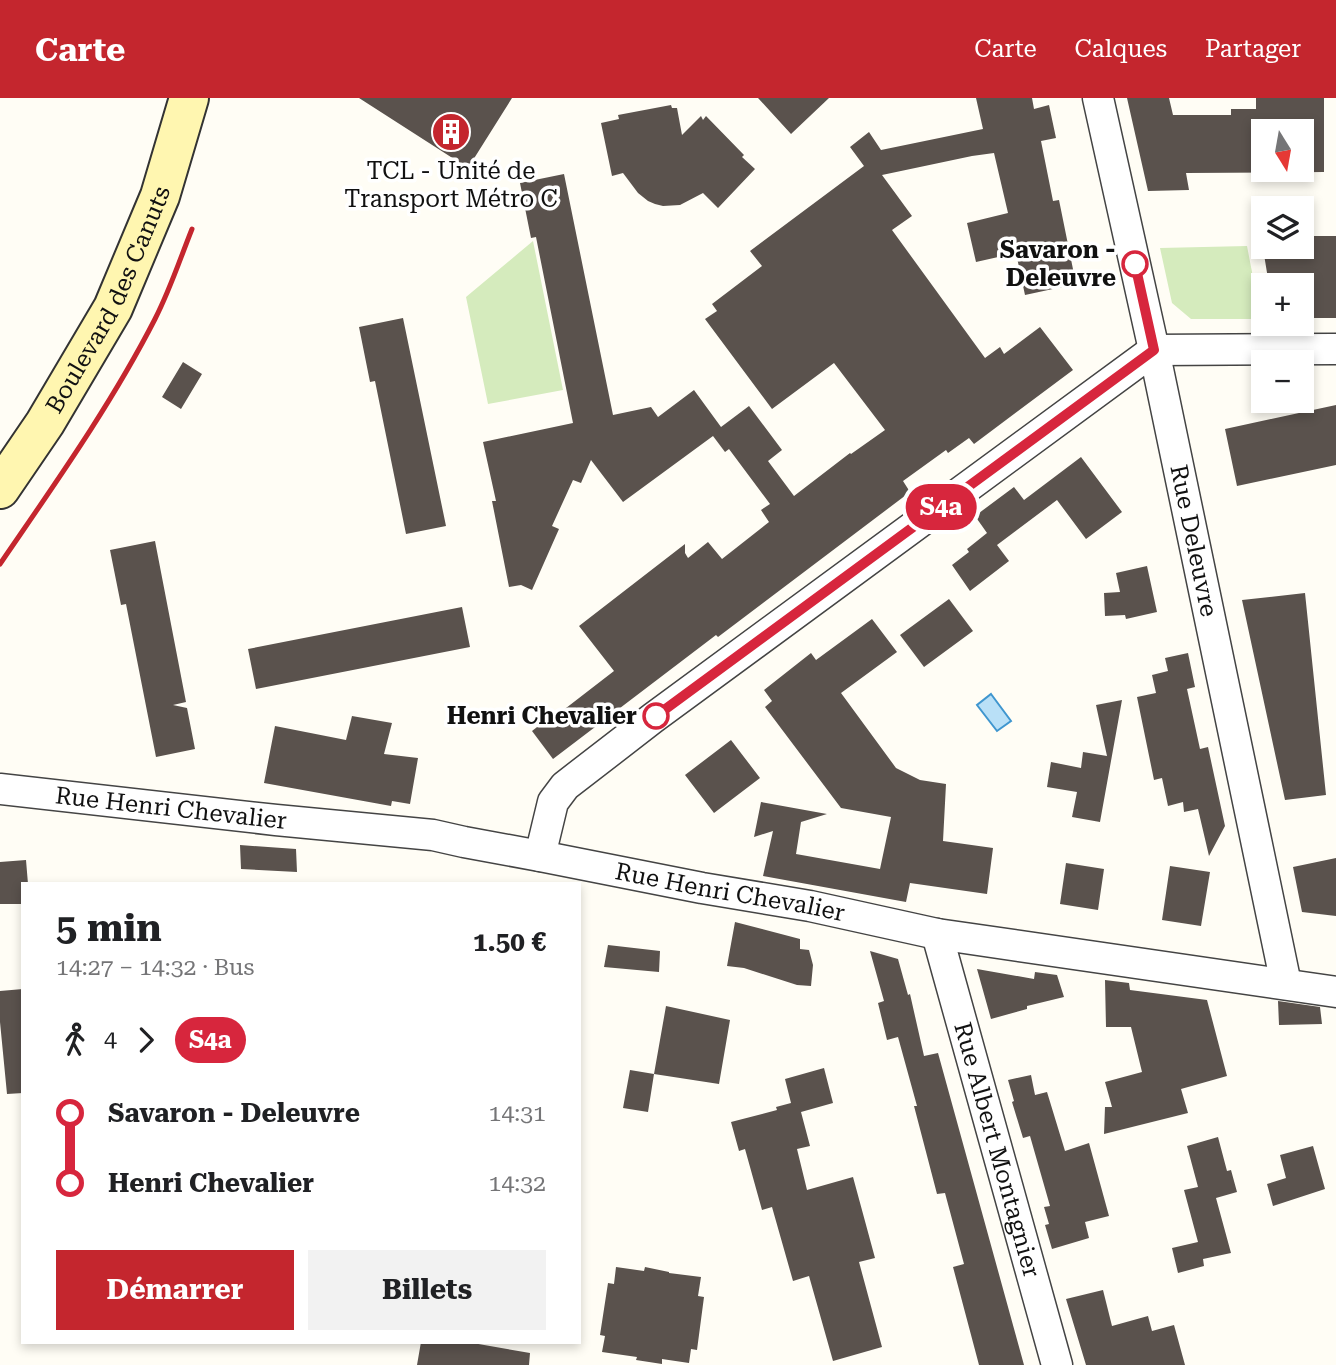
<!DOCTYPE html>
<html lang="fr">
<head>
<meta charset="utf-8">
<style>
	:root { --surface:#fff; --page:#f2f2f2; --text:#202124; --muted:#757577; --accent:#c4262e }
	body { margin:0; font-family:"Roboto Serif",serif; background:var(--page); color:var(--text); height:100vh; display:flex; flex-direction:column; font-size:26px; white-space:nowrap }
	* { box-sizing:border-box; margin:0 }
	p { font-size:23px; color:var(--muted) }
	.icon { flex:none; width:38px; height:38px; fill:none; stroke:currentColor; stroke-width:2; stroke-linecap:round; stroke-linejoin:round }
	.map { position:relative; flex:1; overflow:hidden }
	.drawer { position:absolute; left:21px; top:784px; width:560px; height:462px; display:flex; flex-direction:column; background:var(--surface); border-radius:0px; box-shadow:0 4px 10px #0003 }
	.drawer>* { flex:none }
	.badge { padding:0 14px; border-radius:23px; font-size:24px; line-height:46px }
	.needle { width:46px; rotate:169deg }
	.buttons { position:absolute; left:1251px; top:21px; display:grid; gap:14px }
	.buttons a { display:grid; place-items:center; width:63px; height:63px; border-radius:0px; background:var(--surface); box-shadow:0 4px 10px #0003; font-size:35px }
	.map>.badge { position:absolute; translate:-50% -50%; box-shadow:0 0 0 4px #fff }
	.legs { display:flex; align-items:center; gap:10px; height:77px; padding:0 35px; font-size:23px }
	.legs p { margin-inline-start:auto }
	.head { display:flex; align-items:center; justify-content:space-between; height:119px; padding:0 35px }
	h1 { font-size:38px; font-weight:700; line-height:52px }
	.action { display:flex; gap:14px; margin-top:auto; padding:14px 35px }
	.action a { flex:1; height:80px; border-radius:0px; background:var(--accent); color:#fff; font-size:28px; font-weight:700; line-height:80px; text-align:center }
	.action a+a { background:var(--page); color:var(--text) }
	ul { padding:0 35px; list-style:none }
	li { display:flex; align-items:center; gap:24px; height:70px; font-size:26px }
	li i { display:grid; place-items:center; width:10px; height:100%; margin:0 9px; background:currentColor }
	li i::after { content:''; width:18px; height:18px; margin:-9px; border:5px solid; border-radius:50%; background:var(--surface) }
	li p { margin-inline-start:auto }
	li:first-child i { background:linear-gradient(#0000 50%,currentColor 0) }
	li:last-child i { background:linear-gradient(currentColor 50%,#0000 0) }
	header { display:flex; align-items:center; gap:42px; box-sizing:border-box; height:98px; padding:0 35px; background:var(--accent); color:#fff }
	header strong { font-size:33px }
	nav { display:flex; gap:38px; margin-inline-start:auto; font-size:24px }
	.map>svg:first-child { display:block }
	.green { fill:#d5ebbd }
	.water { fill:#b9e0f7; stroke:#3f96cf; stroke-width:2 }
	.building { fill:#5a524d; fill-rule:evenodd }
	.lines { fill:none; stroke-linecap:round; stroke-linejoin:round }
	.minor-casing { stroke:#444; stroke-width:33 }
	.secondary-casing { stroke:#333; stroke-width:42 }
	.minor { stroke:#fff; stroke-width:30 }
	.secondary { stroke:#fff6b0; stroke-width:38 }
	.rail { stroke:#c4262e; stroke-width:5 }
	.line-1-casing { stroke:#fff; stroke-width:16 }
	.line-1 { stroke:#d7263d; stroke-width:10 }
	.stop-1-dot { fill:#fff; stroke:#d7263d; stroke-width:3.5 }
	.labels { text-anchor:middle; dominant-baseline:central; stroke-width:7; stroke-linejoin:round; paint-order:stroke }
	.poi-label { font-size:24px; fill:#111; stroke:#fff }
	.stop-label { font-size:24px; font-weight:bold; fill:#111; stroke:#fff; text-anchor:end }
	.street-label { font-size:24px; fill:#111; stroke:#fff }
</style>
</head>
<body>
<header>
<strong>Carte</strong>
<nav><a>Carte</a><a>Calques</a><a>Partager</a></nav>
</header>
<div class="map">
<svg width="1336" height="1267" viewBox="0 0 1336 1267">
	<rect width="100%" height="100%" fill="#fffdf5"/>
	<path class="green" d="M533,143L563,292L488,306L466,199Z
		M1247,148L1261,221H1191L1172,205L1160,150Z"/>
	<path class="water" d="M991,596L1011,623L997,633L977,607Z"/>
	<path class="building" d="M359,0H512L468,70Z
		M758,0H829L791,36Z
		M976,0H1032L1034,11L1049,7L1056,40L1041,43L1053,103L1059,102L1076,186L1025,197L1016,155L976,164L967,125L1008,115L994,55L972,58L882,77L912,118L892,132L985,260L1000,249L1004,256L1040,229L1073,272L974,346L969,340L948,355L946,352L903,383L910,394L718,539L716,537L553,661L532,633L555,615L557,617L614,573L579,528L685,446V455L688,460L708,444L722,461L769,424L761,412L770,406L729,351L725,354L713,338L623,404L591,362L581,385L573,382L552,428L559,431L532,492L521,487L509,489L492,403H496L483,344L573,325L536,139L531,140L520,85L564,76L613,317L651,309L658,319L694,292L721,329L749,308L782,352L768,363L794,398L850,355L851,356L885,332L834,265L772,311L705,221L717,213L712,206L762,168L750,153L864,68L850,49L869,34L881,52L983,31Z
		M1127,0H1169L1173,17H1231V11H1256V0H1324V74L1186,75L1189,92L1148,93ZM1264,33H1302V72H1264Z
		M671,7L672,10H677L682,37L701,18L703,22L706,18L744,57L742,59L755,71L718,110L703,95L680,107L663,108L655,106L648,103L638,95L623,75L612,78L601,25L619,21L618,17Z
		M1261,138H1264V149H1302V138H1336V220H1302V187H1269Z
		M403,220L446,428L406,436L375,283L370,284L359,229Z
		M183,264L202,276L181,311L162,299Z
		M1336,307V367L1237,388L1225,331Z
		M1081,359L1122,414L1086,441L1057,402L997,447L1009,463L970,493L952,467L969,454L967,451L987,435L975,418L1014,389L1024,402Z
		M155,443L186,604L173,607L187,610L195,651L156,659L126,506L121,507L110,452Z
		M1147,468L1157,514L1126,521L1125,517L1105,518L1104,495L1120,494L1116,475Z
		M1305,495L1326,697L1285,702L1242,502Z
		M949,501L973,533L924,569L900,537Z
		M462,509L470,549L256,591L248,551Z
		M872,521L897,554L841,595L896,670L920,682L946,686L943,743L993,750L987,796L910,785L906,804L763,778L773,733L754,739L761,704L827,716L801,724L796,756L880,771L891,719L841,710L765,609L772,603L764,592L811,555L816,562Z
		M1188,555L1195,589L1187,591L1200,651L1208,649L1225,728L1209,758L1198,711L1184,714L1183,704L1168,708L1162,680L1154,682L1137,599L1156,595L1152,577L1168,573L1165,560Z
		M1122,602L1100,724L1072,719L1077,694L1047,689L1051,664L1081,670L1083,654L1107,658L1096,607Z
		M352,618L392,625L384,656L418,660L410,706L392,703L391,708L264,685L275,628L346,642Z
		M731,642L760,680L714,715L685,677Z
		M240,747L296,751L297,774L241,771Z
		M1336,760V818L1302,814L1293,769Z
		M26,762L28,786H23V806H0V764Z
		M1066,765L1104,771L1098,812L1060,806Z
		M1170,768L1210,774L1201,828L1162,822Z
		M735,824L800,841V851L809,852L813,867L811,888L797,887L744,870L727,868Z
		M608,847L660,853L659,874L604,869Z
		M870,853L898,861L908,897L910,896L924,958L938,955L1024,1267H979L953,1169L964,1166L945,1095L937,1096L914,1008H917L898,939L887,942L878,905L884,903Z
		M977,871L1034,881L1035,874L1057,877L1064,899L1027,908V911L991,921Z
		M1105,882L1129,885L1130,892L1207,902L1227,978L1181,991L1188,1015L1104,1036L1105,1009H1112L1105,984L1142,974L1131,929H1106Z
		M23,891V995L7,996L0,924V893Z
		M1278,903L1320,909L1322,926L1279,927Z
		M666,908L730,922L719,986L654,976Z
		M824,970L833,1005L801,1014L810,1048L797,1051L807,1092L853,1079L875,1160L859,1164L882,1249L833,1263L809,1178L793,1183L772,1109L762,1112L745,1051L739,1053L731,1024L777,1012L776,1009L791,1005L785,981Z
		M630,972L654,976L648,1014L623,1010Z
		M1031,977L1035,997L1047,994L1065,1053L1089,1045L1109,1118L1085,1124L1089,1140L1052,1151L1045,1127L1049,1126L1044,1109L1050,1108L1030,1038L1023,1040L1012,1004L1014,1003L1008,982Z
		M1218,1039L1227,1073L1231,1072L1237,1094L1216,1100L1231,1155L1203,1161L1204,1168L1178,1175L1172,1150L1198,1144L1184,1092L1198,1089L1187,1048Z
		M1313,1048L1325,1091L1273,1108L1267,1086L1286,1080L1280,1057Z
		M616,1169L644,1173L645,1169L669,1174V1175L701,1179L698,1198L704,1199L697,1252L691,1251L689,1265L662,1261V1266L636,1262L637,1259L602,1254L605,1238L600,1237L608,1185L614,1186Z
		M1103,1192L1112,1228L1148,1218L1152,1233L1174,1227L1185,1267H1086L1066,1201Z
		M421,1244H467L530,1255L529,1267H417Z"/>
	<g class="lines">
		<defs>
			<g id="minor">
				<path id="s1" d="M1098,0L1154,252L1286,886"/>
				<path id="s2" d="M0,691L276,722L433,737L464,744L540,758L702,790L810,808L937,836L1336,894"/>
				<path d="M540,758L553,704L565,688L653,620L1154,252L1336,251"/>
				<path id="s3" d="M937,836L1057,1267"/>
			</g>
			<g id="secondary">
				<path id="s4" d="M0,391L45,325L113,210L160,98L189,0"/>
			</g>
		</defs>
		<use href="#minor" class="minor-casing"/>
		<use href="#secondary" class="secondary-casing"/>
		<use href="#minor" class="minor"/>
		<use href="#secondary" class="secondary"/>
		<path class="rail" d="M0,466C54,387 111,307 155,221C170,192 180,161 192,131"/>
	</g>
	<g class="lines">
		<defs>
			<path id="line-1" d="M656,618L1154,252L1135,166"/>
		</defs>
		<use href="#line-1" class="line-1-casing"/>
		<use href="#line-1" class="line-1"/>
	</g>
	<defs>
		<symbol id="building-disc" viewBox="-11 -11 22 22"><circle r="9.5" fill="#c4262e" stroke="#fff"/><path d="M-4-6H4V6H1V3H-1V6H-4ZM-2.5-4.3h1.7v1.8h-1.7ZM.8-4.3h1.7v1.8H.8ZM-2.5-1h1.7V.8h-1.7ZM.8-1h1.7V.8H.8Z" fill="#fff"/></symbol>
	</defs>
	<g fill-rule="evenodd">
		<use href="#building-disc" x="429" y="12" width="44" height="44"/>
	</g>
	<g class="stop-1-dot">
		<circle cx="1135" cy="166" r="12"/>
		<circle cx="656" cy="618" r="12"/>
	</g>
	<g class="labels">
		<g class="poi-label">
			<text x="451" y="73">TCL - Unité de<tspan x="451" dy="28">Transport Métro C</tspan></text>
		</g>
		<g class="stop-label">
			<text x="1116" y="152">Savaron -<tspan x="1116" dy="28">Deleuvre</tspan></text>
			<text x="637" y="618">Henri Chevalier</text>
		</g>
		<g class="street-label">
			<text stroke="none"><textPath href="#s4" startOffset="219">Boulevard des Canuts</textPath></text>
			<text stroke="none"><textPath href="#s1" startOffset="453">Rue Deleuvre</textPath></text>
			<text stroke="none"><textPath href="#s2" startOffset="172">Rue Henri Chevalier</textPath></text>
			<text stroke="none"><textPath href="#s2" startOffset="738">Rue Henri Chevalier</textPath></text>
			<text stroke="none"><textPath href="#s3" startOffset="224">Rue Albert Montagnier</textPath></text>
		</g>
	</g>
</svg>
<div class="buttons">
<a><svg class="needle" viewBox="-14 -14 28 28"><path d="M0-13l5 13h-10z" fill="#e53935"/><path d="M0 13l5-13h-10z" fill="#757577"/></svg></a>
<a><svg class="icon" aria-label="layers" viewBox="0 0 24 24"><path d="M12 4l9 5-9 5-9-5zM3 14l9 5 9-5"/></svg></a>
<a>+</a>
<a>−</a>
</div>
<b class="badge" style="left:941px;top:409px;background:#d7263d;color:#fff">S4a</b>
<section class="drawer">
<div class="head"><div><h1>5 min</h1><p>14:27 – 14:32 · Bus</p></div><b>1.50 €</b></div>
<div class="legs"><svg class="icon" aria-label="walk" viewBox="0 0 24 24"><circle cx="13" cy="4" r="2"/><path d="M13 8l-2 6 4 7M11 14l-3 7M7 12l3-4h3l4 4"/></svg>4<svg class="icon" aria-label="forward" viewBox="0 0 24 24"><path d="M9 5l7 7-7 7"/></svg><b class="badge" style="background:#d7263d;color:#fff">S4a</b></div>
<ul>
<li><i style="color:#d7263d"></i><b>Savaron - Deleuvre</b><p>14:31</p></li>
<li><i style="color:#d7263d"></i><b>Henri Chevalier</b><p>14:32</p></li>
</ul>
<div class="action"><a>Démarrer</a><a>Billets</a></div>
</section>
</div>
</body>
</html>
